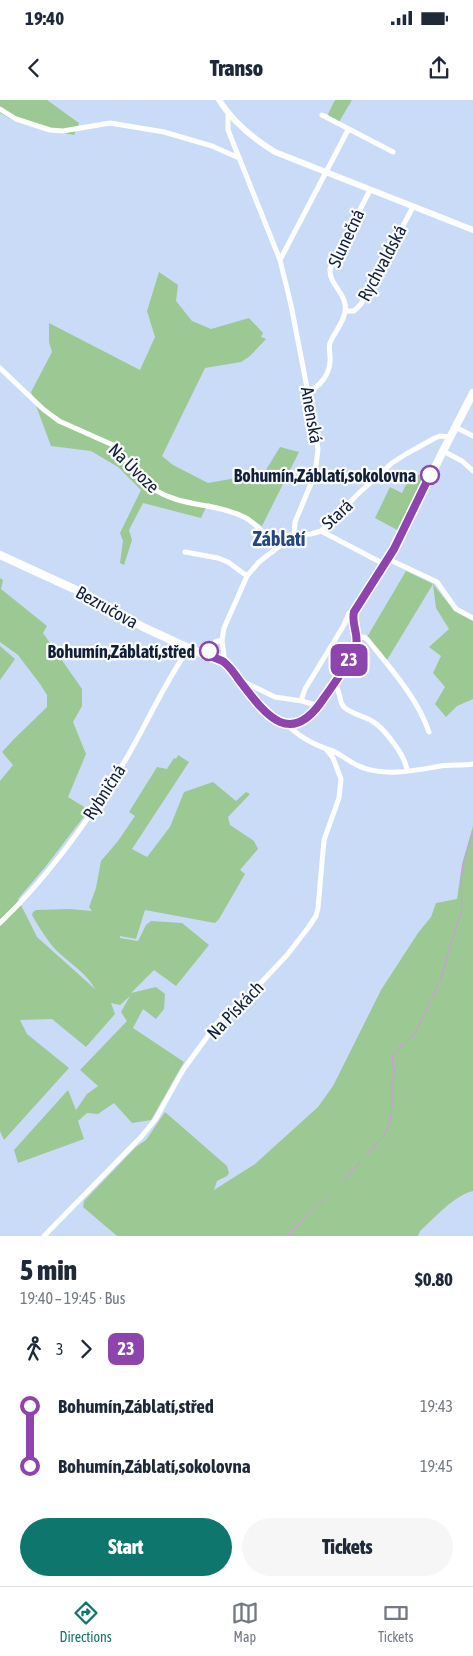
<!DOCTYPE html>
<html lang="en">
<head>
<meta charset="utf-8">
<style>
	:root { --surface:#fff; --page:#f6f6f7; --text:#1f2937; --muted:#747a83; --line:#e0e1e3; --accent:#0f766e }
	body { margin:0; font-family:"Asap Condensed",sans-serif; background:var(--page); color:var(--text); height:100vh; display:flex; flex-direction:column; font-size:19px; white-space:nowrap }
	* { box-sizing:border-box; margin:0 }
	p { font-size:16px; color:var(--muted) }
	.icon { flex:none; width:28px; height:28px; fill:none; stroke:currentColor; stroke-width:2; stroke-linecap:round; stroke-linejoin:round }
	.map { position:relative; height:1136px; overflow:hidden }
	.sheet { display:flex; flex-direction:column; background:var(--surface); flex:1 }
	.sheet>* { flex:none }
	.badge { padding:0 10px; border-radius:8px; font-size:18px; line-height:32px }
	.map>.badge { position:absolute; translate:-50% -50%; box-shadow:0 0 0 2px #fff }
	.legs { display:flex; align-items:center; gap:8px; height:55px; padding:0 20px; font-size:16px }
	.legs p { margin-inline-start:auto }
	.overview { display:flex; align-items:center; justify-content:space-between; height:85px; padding:0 20px }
	h1 { font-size:28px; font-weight:800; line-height:38px }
	.primary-button { display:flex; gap:10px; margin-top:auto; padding:10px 20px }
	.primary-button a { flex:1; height:58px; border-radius:30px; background:var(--accent); color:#fff; font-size:20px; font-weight:800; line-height:58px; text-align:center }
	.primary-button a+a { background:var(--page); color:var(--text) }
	ul { padding:0 20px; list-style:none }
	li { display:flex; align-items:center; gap:18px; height:60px; font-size:19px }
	li i { display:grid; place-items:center; width:8px; height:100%; margin:0 6px; background:currentColor }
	li i::after { content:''; width:12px; height:12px; margin:-6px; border:4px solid; border-radius:50%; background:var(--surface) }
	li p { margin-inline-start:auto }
	li:first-child i { background:linear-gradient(#0000 50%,currentColor 0) }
	li:last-child i { background:linear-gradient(currentColor 50%,#0000 0) }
	.status { display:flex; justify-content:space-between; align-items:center; height:35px; padding:0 25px; background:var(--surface); direction:ltr }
	.status svg { height:14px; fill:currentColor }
	header { display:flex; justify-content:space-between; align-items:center; height:65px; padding:0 20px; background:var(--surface); font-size:22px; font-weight:800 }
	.menu { display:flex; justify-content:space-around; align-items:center; height:70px; border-top:1px solid var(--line); background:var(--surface); font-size:14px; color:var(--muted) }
	.menu a { display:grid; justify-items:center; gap:2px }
	.menu .current { color:var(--accent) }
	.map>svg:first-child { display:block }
	.green { fill:#9cc894 }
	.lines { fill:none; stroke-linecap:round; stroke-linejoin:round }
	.stream { stroke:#da92e9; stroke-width:1 }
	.minor { stroke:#fff; stroke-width:5 }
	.tertiary { stroke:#fff; stroke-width:6 }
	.secondary { stroke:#fff; stroke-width:8 }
	.line-1-casing { stroke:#fff; stroke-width:11 }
	.line-1 { stroke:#8e44ad; stroke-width:8 }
	.stop-1-dot { fill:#fff; stroke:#8e44ad; stroke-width:2.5 }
	.labels { text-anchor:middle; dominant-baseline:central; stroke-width:4.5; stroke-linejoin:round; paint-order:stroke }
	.street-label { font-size:18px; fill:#101f3a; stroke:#fbfbfb }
	.stop-label { font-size:18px; font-weight:bold; fill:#101f3a; stroke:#fbfbfb; text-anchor:end }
	.quarter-label { font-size:20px; font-weight:bold; fill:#244783; stroke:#fbfbfb }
</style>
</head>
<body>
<div class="status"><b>19:40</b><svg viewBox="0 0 49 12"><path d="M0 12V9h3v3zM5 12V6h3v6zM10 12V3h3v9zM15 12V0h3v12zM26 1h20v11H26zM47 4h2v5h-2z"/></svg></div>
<header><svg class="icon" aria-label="back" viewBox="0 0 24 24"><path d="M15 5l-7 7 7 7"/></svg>Transo<svg class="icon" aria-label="share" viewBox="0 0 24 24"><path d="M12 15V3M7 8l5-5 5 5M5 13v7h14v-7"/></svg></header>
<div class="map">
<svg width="473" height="1136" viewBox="0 0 473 1136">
	<rect width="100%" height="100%" fill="#cadbf8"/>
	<path class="green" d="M0,0H47L79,23L74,35C48,30 23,27 0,13Z
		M335,0H352L339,22L330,17L328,14Z
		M159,172L178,185L176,201L192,221L211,229L249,218L263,233L261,237L266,239L250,256L241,262L205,268L162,356L173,365L208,383L264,373L280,347L299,352L262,426L243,414L208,403L201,418L143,403L129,430L132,440L124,465L120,463L123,441L120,433L141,390L118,367L91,351L51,346L31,292L52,252L49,242V223L140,270L155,237L147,211Z
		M412,372L425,378L399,431L375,418L390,387L402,393Z
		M406,471L433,484L453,509L473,521V599L457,606L446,617L435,604L445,587L433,573L441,556L429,547L449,529L436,508L433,484L387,560L367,537Z
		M0,478L3,480L1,489L47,526L43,533L82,589V606L73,622L86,654L68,697L89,710L46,766L18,799L37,837L95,889C86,872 70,864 56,850C49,843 37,824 32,815L33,812L36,810L70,809L92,811L89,807L96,788L101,761L118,741L135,716L129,712L157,667L167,669L174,658L176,659L178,655L189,662L132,749L147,757L170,727L184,692L213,682L236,701L246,692L250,694L228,717L230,725L254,741L258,749L240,770L245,774L219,819L215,823L145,810L136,839L120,836V838L138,841L146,825L151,821L182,823L209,845L176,886L154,870L131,893L156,887L165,894L164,909L156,919L143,909L133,928L184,962L151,1020L132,1023L114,1003L98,1014L87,1013L78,1021L84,1039L18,1063L14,1050L68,990L76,1010L87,994L98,986L80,970L127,921L121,912L130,896L120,905L111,903L115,914L86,947L52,919L20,920L27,934L69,968L4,1040L0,1031V681L13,665L2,652L13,640L47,607V595L40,584L18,555L0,542Z
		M0,546L15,559L0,580Z
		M473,726V1091C453,1096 436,1117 420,1131L418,1136H117L83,1107L84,1101L136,1047L146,1040L165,1012L227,1066L229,1073L227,1076L217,1081L214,1090L255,1064L318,1007L333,986L381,890L418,833L431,817L436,803L457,799L462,764Z"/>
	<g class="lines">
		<path class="stream" d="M287,1136L340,1084L384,1036L390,1022L392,1007V980L395,972L392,963L393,956L395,951L414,935L440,881L462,809L461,781L463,764L473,732"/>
		<path class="minor" d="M0,9L16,19L50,30L63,31L110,23L164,32L212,46L239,58
			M322,15L393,52
			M280,160L348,30
			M345,211H354L361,204L413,107
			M0,268L43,309L59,321L113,345L151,387C179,408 216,402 246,418C258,425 267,437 277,447
			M308,291C320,287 329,275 330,262C331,255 328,249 330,243C335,231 348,217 345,204C343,191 329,183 330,169L370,90
			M455,327L473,336
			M443,351L462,361L473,371
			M321,431L384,464
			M294,435L311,434L321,431L359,393L392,363L406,354L435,338L440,336L450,337
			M185,452L218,458L228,462L247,476
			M388,459L437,482L456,509L473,518
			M357,538L364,537L367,539C390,568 417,597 429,632
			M207,555L215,542L222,540
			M225,563L222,540L224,528L247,476L259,462L294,435L295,422L315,374L318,349L315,329L291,205L280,160L228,30V15
			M242,581L275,597L302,601L319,606
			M334,583C341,590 338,600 344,607C351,614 364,616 372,621C384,628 406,656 407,671
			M301,601L305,589L344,525L349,513L354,512
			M288,625C299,637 315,645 330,650C340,653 351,664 364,668C387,676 412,671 435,667C447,664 460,666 473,664
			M0,823C48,777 89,720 123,664C146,626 163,585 189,548
			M44,1136L141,1037L155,1020L183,970L218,922L256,888L287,855L308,828L316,816L318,808L324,740L339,698L341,679L333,658L326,649"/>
		<path class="tertiary" d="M219,0C233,22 252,38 275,52L473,130"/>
		<path class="secondary" d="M0,455L87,495L143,527L195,551L225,563L267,613L277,621L285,624L297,623L311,615L319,606L350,558L356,542L353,520L354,512L398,443L443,351L473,293"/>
	</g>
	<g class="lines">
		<defs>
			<path id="line-1" d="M209,551L207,555C212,557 219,559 224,562C230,567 235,574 239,580C265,614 290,650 324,598C333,585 352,560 356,546C359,534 351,524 354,512L394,449L430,375"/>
		</defs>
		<use href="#line-1" class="line-1-casing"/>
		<use href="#line-1" class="line-1"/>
	</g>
	<g class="stop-1-dot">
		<circle cx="430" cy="375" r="9"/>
		<circle cx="209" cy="551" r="9"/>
	</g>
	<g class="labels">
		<g class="street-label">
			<text transform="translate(346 138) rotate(-65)">Slunečná</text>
			<text transform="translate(382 163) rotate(-62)">Rychvaldská</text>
			<text transform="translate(312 315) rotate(80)">Anenská</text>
			<text transform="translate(134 368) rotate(44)">Na Úvoze</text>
			<text transform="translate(337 414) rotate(-43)">Stará</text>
			<text transform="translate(107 507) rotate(29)">Bezručova</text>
			<text transform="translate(104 692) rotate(-57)">Rybničná</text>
			<text transform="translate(235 910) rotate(-46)">Na Pískách</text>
		</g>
		<g class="stop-label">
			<text x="416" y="375">Bohumín,Záblatí,sokolovna</text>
			<text x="195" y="551">Bohumín,Záblatí,střed</text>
		</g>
		<g class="quarter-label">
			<text x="279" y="438">Záblatí</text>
		</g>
	</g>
</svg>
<b class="badge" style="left:349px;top:560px;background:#8e44ad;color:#fff">23</b>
</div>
<section class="sheet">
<div class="overview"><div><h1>5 min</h1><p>19:40 – 19:45 · Bus</p></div><b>$0.80</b></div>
<div class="legs"><svg class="icon" aria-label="walk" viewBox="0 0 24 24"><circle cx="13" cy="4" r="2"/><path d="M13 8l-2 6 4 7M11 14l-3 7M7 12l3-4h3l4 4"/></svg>3<svg class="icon" aria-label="forward" viewBox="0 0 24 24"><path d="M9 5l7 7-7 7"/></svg><b class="badge" style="background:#8e44ad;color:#fff">23</b></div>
<ul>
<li><i style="color:#8e44ad"></i><b>Bohumín,Záblatí,střed</b><p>19:43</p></li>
<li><i style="color:#8e44ad"></i><b>Bohumín,Záblatí,sokolovna</b><p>19:45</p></li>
</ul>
<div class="primary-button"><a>Start</a><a>Tickets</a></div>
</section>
<nav class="menu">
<a class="current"><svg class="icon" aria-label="directions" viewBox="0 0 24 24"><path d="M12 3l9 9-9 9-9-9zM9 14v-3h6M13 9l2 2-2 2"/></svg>Directions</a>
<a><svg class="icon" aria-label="map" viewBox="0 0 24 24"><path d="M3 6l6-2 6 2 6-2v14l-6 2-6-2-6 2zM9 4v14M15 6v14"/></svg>Map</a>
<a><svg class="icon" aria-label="tickets" viewBox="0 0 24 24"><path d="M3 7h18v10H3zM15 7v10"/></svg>Tickets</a>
</nav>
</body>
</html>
